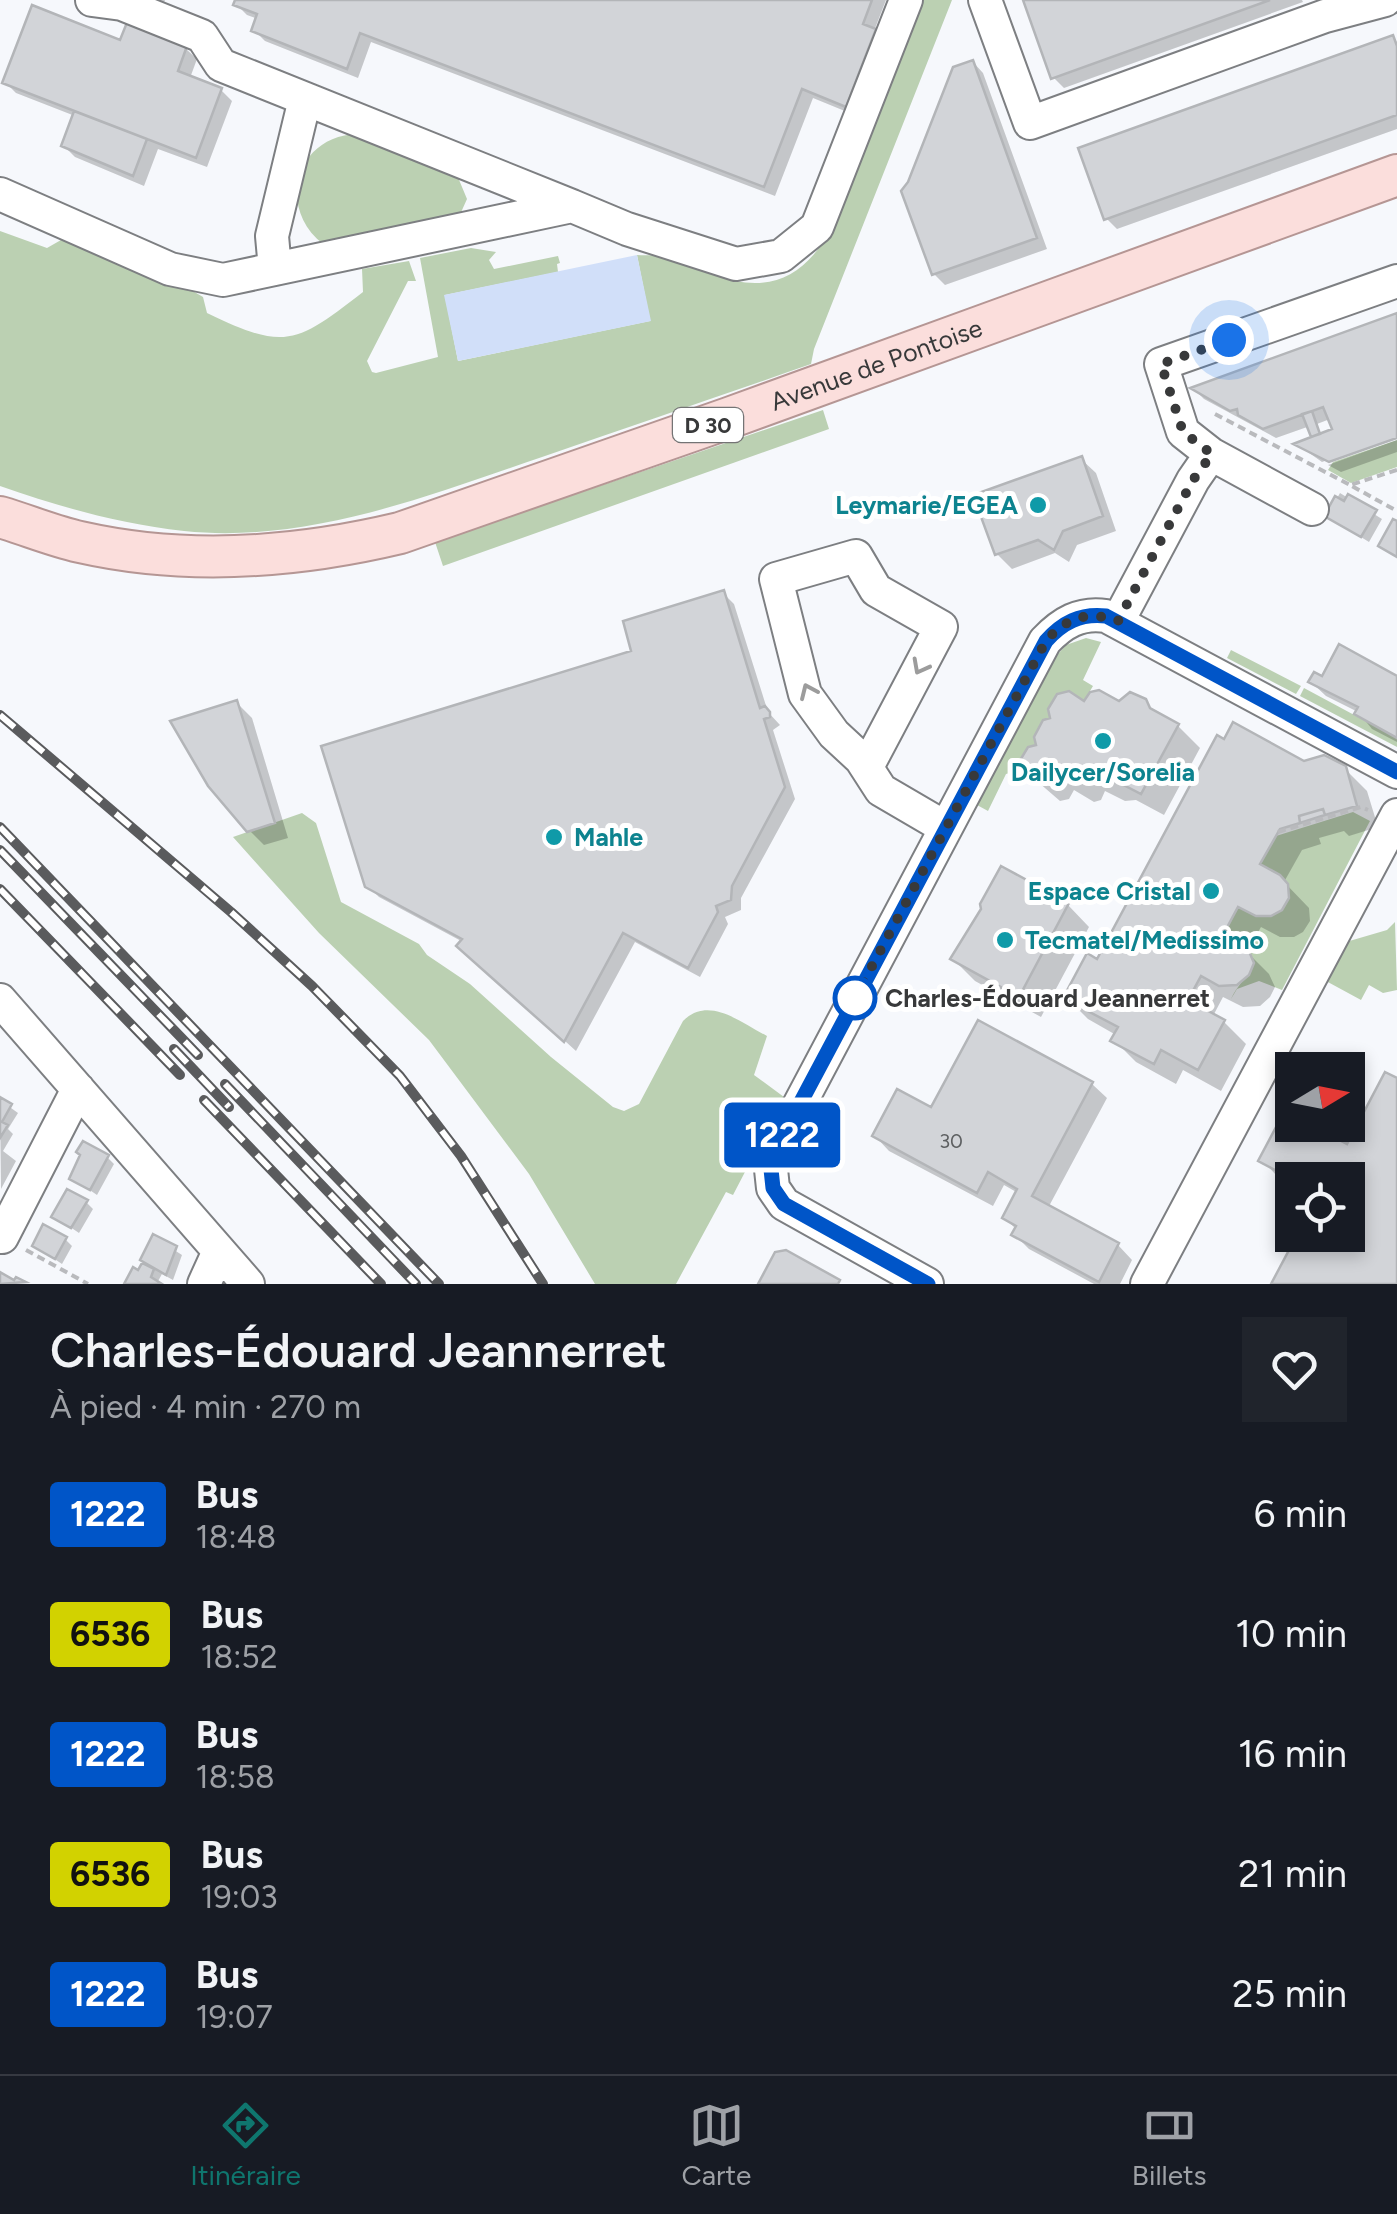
<!DOCTYPE html>
<html lang="fr">
<head>
<meta charset="utf-8">
<style>
	:root { --surface:#171b24; --page:#20242c; --text:#f1f3f6; --muted:#9ea1a6; --line:#363941; --accent:#0f766e }
	body { margin:0; font-family:Figtree,sans-serif; background:var(--page); color:var(--text); height:100vh; display:flex; flex-direction:column; font-size:38px; white-space:nowrap }
	* { box-sizing:border-box; margin:0 }
	p { font-size:32px; color:var(--muted) }
	.icon { flex:none; width:55px; height:55px; fill:none; stroke:currentColor; stroke-width:2; stroke-linecap:round; stroke-linejoin:round }
	.map { position:relative; height:1284px; overflow:hidden }
	.panel { display:flex; flex-direction:column; background:var(--surface); flex:1 }
	.panel>* { flex:none }
	.badge { padding:0 20px; border-radius:8px; font-size:35px; line-height:65px }
	.needle { width:65px; rotate:80deg }
	.fabs { position:absolute; left:1275px; top:1052px; display:grid; gap:20px }
	.fabs a { display:grid; place-items:center; width:90px; height:90px; border-radius:0px; background:var(--surface); box-shadow:0 5px 15px #0003; font-size:50px }
	.you { position:absolute; width:50px; height:50px; margin:-25px; border:8px solid #fff; border-radius:50%; background:#1a73e8; box-shadow:0 0 0 15px #1a73e833 }
	.map>.badge { position:absolute; translate:-50% -50%; box-shadow:0 0 0 5px #fff }
	.round { display:grid; place-items:center; flex:none; width:105px; height:105px; border-radius:0px; background:var(--page) }
	.headline { display:flex; align-items:center; justify-content:space-between; height:170px; padding:0 50px }
	h1 { font-size:48px; font-weight:600; line-height:75px }
	ul { padding:0; list-style:none }
	li { display:flex; align-items:center; gap:30px; height:120px; padding:0 50px }
	li div { flex:1 }
	li b { display:block; font-size:38px }
	li em { font-style:normal }
	li .badge { min-width:110px; font-weight:700; text-align:center }
	.tabs { display:flex; justify-content:space-around; align-items:center; height:140px; border-top:2px solid var(--line); background:var(--surface); font-size:28px; color:var(--muted) }
	.tabs a { display:grid; justify-items:center; gap:5px }
	.tabs .on { color:var(--accent) }
	.map>svg:first-child { display:block }
	.green { fill:#bbd0b2 }
	.water { fill:#d1dff9 }
	.shadow { fill:#0003; fill-rule:evenodd }
	.building { fill:#d2d4d8; stroke:#b3b5b8; stroke-width:2.5 }
	.lines { fill:none; stroke-linecap:round; stroke-linejoin:round }
	.minor-casing { stroke:#7d7f82; stroke-width:36 }
	.major-casing { stroke:#b59694; stroke-width:44 }
	.path { stroke:#b9babd; stroke-width:4; stroke-dasharray:8 5; stroke-linecap:butt }
	.minor { stroke:#fff; stroke-width:32 }
	.major { stroke:#fbdedc; stroke-width:40 }
	.rail-casing { stroke:#5a5b5d; stroke-width:10 }
	.rail { stroke:#fff; stroke-width:6; stroke-dasharray:19; stroke-linecap:butt }
	.oneway { stroke:#9c9c9c }
	.line-casing { stroke:#fff; stroke-width:22 }
	.line { stroke:#0055c8; stroke-width:15 }
	.walk { stroke:#38393a; stroke-width:10; stroke-dasharray:0 18 }
	.culture-dot { fill:#0f9aa8; stroke:#fff; stroke-width:4 }
	.stop-dot { fill:#fff; stroke:#0055c8; stroke-width:5 }
	.labels { text-anchor:middle; dominant-baseline:central; stroke-width:10; stroke-linejoin:round; paint-order:stroke }
	.number-label { font-size:20px; fill:#5e6062 }
	.shield { fill:#fff; stroke:#747475; stroke-width:2.5 }
	.shield-label { font-size:22px; font-weight:bold; fill:#38393a }
	.street-label { font-size:25px; fill:#38393a; stroke:#fff }
	.culture-label { font-size:25px; font-weight:bold; fill:#0d838f; stroke:#fff; text-anchor:end }
	.stop-label { font-size:25px; font-weight:bold; fill:#38393a; stroke:#fff; text-anchor:start }
</style>
</head>
<body>
<div class="map">
<svg width="1397" height="1284" viewBox="0 0 1397 1284">
	<rect width="100%" height="100%" fill="#f6f8fc"/>
	<path class="green" d="M921,0H952L814,349L811,364C723,395 634,425 545,456C431,495 307,544 184,531C120,524 60,507 0,486V231L47,248L61,240L191,290L203,297L207,313C285,351 296,344 363,292L362,269L409,261L416,281H408L367,361L372,372L376,373L438,357L420,258L471,248L496,252L489,260L494,269L558,256L560,263L557,264L558,272L445,295L458,361L650,321L637,255C647,256 659,254 668,257C683,260 698,269 713,274C766,295 804,279 831,229Z
		M358,134L457,175L467,199L458,219L323,244C275,206 297,135 358,134Z
		M823,410L829,429L443,566L435,542Z
		M1397,440V467L1351,483L1328,470L1333,462Z
		M1086,638L1101,642L1083,680L1093,686L1084,701L1069,691L1057,694L1048,709L1050,718L1043,720L1034,736L1036,745L1028,747L1019,762L1021,770L1006,774L988,811L977,805L1058,654L1066,645Z
		M1231,650L1301,686L1296,694L1227,658Z
		M1304,688L1397,738V747L1300,696Z
		M1353,812L1370,821L1282,990L1259,981L1237,989L1231,999C1237,985 1248,977 1254,963L1248,949L1223,935L1238,907C1246,911 1253,915 1261,916C1278,917 1295,901 1287,884C1283,874 1269,869 1260,864L1276,836Z
		M302,813L316,823L341,902L419,944L427,955L470,984L551,1057L613,1107L624,1111L639,1104L683,1021C709,995 741,1023 767,1036L754,1075L784,1097L733,1195L726,1192L676,1284H595L529,1174L429,1040L319,933L233,837Z
		M1395,922L1397,990L1383,993L1369,985L1361,1000L1326,981L1346,942L1387,930Z"/>
	<path class="water" d="M637,255L651,321L458,361L444,295Z"/>
	<path class="shadow" d="M139,0H165L151,35L186,49L197,59L190,78L221,90L232,101L207,167L158,149L144,186L75,157L64,146L75,116L16,93L5,82L122,43Z
		M238,0H886L874,31L885,42L857,116L813,98L775,196L371,42L358,78L265,41L254,30L258,19L247,15L236,4Z
		M1025,0H1302L1303,2L1064,88L1053,77Z
		M1392,38L1397,42V129L1117,229L1106,218Z
		M973,62L983,73L1047,249L945,285L934,274Z
		M1397,316V435L1322,462L1298,445L1314,439L1310,426L1276,438L1204,399L1194,389ZM1330,419L1335,431L1321,436L1317,424Z
		M1397,440V452L1341,472L1328,465Z
		M1081,459L1096,473L1116,531L1077,545L1069,562L1055,553L1012,569L997,554Z
		M1340,493L1382,519L1369,542L1327,516Z
		M723,593L734,604L768,712L780,725L773,730L795,799L741,898V910L725,917L728,924L700,977L635,942L576,1051L471,956L463,942L379,897L367,885L634,652Z
		M1323,679H1397V742L1372,729L1358,712L1326,696L1311,682Z
		M1145,702L1159,716L1178,726L1200,748L1164,815L1136,800L1125,801L1105,791L1101,800L1094,802L1074,790L1069,799L1060,801L1023,769L1039,746L1085,704Z
		M237,703L252,718L288,838L264,845L249,830Z
		M1304,763L1344,768L1367,791L1378,827L1349,836L1344,831L1319,838L1321,844L1302,850L1284,882L1309,908L1310,921L1303,932L1294,937H1280L1261,927L1247,952L1269,974L1275,987L1270,997L1260,1006L1243,1007L1223,997L1213,1016L1224,1022L1246,1044L1221,1091L1183,1070L1176,1084L1136,1062L1114,1040L1116,1035L1088,1019L1066,997L1098,962Z
		M1068,905L1089,927L1041,1017L975,981L953,959Z
		M1397,1081V1284H1274L1300,1235H1348V1180H1292V1184L1276,1175L1262,1160L1292,1103V1125H1340L1348,1133L1342,1145L1348,1147Z
		M1092,1084L1107,1098L1048,1208L1118,1245L1132,1260L1120,1284H1094L1029,1249L1014,1234L1017,1230L1005,1218L1018,1193L1004,1185L993,1206L889,1151L875,1136L932,1110Z
		M0,1100L18,1113L8,1129L13,1134L3,1151L16,1161L1,1189Z
		M107,1157L114,1164L97,1195L72,1178Z
		M86,1202L93,1209L79,1233L54,1216Z
		M154,1237L182,1255L173,1280L162,1274L157,1283L160,1284H127L139,1273Z
		M65,1239L72,1246L62,1264L35,1246Z"/>
	<path class="building" d="M136,0L187,46L178,71L222,88L196,158L2,83L32,5L120,40Z
		M235,0H872L863,24L876,29L846,107L802,89L764,187L360,33L347,69L251,31L257,14L233,5Z
		M1023,0H1270L1051,79Z
		M1393,35L1397,46V115L1104,220L1078,148Z
		M973,60L1037,238L932,275L901,191L908,182L953,67Z
		M74,111L147,139L133,176L61,146Z
		M1397,313V438L1329,462L1293,444L1332,429L1323,407L1263,429L1238,415L1237,409L1230,411L1190,388Z
		M1312,411L1320,434L1311,437L1302,414Z
		M1082,456L1103,516L1063,531L1054,550L1038,540L995,555L973,495Z
		M1348,494L1377,510L1361,537L1324,516L1335,496L1344,501Z
		M1393,519L1397,521V557L1378,546Z
		M724,590L760,708L765,706L770,712V717L764,719L785,787L732,886L731,900L716,906L718,912L688,968L623,933L564,1042L456,946L462,939L365,887L321,746L631,651L623,621Z
		M1339,644L1397,676V738L1354,714L1358,707L1308,682L1314,672L1322,676Z
		M1099,690L1119,701L1130,692L1146,699L1150,708L1179,724L1141,794L1112,779L1101,780L1083,771L1079,778L1070,781L1051,770L1048,777L1037,780L1021,770L1019,762L1028,747L1036,745L1034,737L1043,720L1050,718L1048,709L1057,694L1069,691L1084,701L1090,692Z
		M237,700L275,823L247,832L208,786L170,721Z
		M1233,722L1304,761L1324,755L1346,766L1357,806L1325,815L1323,809L1299,816L1300,823L1280,829L1260,864L1280,875L1288,884L1289,898L1282,910L1271,916H1256L1238,907L1223,935L1248,949L1254,963L1249,975L1237,985L1219,986L1201,976L1188,1000L1225,1020L1198,1070L1161,1050L1154,1064L1110,1041L1118,1027L1063,998L1087,953L1097,959L1217,735L1224,739Z
		M1323,809L1325,815L1300,823L1299,816Z
		M1001,866L1069,903L1019,997L950,959L981,909L980,904Z
		M978,1020L1093,1082L1032,1196L1119,1243L1099,1282L1011,1235L1016,1226L1002,1218L1017,1189L988,1172L977,1193L872,1136L897,1089L931,1107Z
		M1385,1072L1397,1078V1284H1271L1297,1235H1348V1180H1327L1328,1177L1308,1167L1301,1180H1294L1258,1161L1292,1097V1125H1331L1326,1133L1347,1144Z
		M0,1097L12,1104L2,1122L8,1125L0,1138Z
		M83,1141L109,1155L90,1190L69,1179L80,1155L76,1152Z
		M67,1189L88,1200L71,1228L51,1217Z
		M43,1224L67,1237L55,1259L32,1246Z
		M153,1234L177,1246L166,1275L140,1260Z
		M786,1250L840,1280L838,1284H758L775,1252Z
		M142,1263L154,1269L151,1277L162,1284H124L133,1267L138,1270Z
		M0,1272L14,1280L16,1277L26,1282L0,1284Z"/>
	<g class="lines">
		<defs>
			<path id="minor" d="M92,0L122,4L202,36L221,65L572,206
				M985,0L1030,123L1325,16L1385,0
				M0,194L170,269L223,280L572,206L627,229L736,264L781,256L817,227L906,0
				M275,269L272,236L305,99
				M1211,454L1183,432L1161,364L1397,281
				M1118,621L1193,480L1211,454L1312,509
				M867,767L941,627L876,590L856,556L776,579L805,694L834,734L861,759L881,790L946,828
				M0,1000L248,1284
				M2,1237L78,1089
				M204,1284L219,1251
				M927,1284L784,1204L773,1188L770,1160L1045,641C1062,623 1080,612 1106,616L1397,772
				M1147,1284L1397,815"/>
			<g id="major">
				<path id="s1" d="M0,517C27,525 53,536 80,542C186,566 295,558 400,533L729,418L1397,175"/>
			</g>
		</defs>
		<use href="#minor" class="minor-casing"/>
		<use href="#major" class="major-casing"/>
		<path class="path" d="M1215,414L1350,485
			M1397,470L1350,485L1397,511
			M1278,832L1361,807L1368,810
			M26,1250L88,1284"/>
		<use href="#minor" class="minor"/>
		<use href="#major" class="major"/>
		<defs>
			<path id="rail" d="M0,715L231,912L312,986L400,1076L461,1156L543,1284
				M0,827L439,1284
				M0,850L198,1055
				M0,889L180,1075
				M174,1049L229,1107
				M225,1084L416,1284
				M204,1100L381,1284"/>
		</defs>
		<use href="#rail" class="rail-casing"/>
		<use href="#rail" class="rail"/>
	</g>
	<defs><path id="oneway-chevron" d="M-2-3.5L2.5 0L-2 3.5" fill="none" stroke-width="1.6" stroke-linecap="round" stroke-linejoin="round" transform="scale(2.5)"/></defs>
	<g class="oneway">
		<use href="#oneway-chevron" transform="translate(920 667) rotate(118)"/>
		<use href="#oneway-chevron" transform="translate(808 691) rotate(-114)"/>
	</g>
	<g class="lines">
		<defs>
			<path id="line" d="M928,1284L784,1204L773,1188L770,1160L1046,641C1062,623 1080,613 1106,616L1397,772"/>
		</defs>
		<use href="#line" class="line-casing"/>
		<use href="#line" class="line"/>
		<path class="walk" d="M855,998L1046,641C1066,618 1088,610 1118,621L1193,480L1212,454L1183,432L1161,364L1229,340"/>
	</g>
	<g class="culture-dot">
		<circle cx="1038" cy="505" r="10"/>
		<circle cx="1103" cy="741" r="10"/>
		<circle cx="554" cy="837" r="10"/>
		<circle cx="1211" cy="891" r="10"/>
		<circle cx="1005" cy="940" r="10"/>
	</g>
	<circle class="stop-dot" cx="855" cy="998" r="20"/>
	<g class="labels">
		<g class="number-label">
			<text x="951" y="1141">30</text>
		</g>
		<rect class="shield" x="673" y="408" width="70" height="34" rx="8"/>
		<g class="shield-label">
			<text x="708" y="425">D 30</text>
		</g>
		<g class="street-label">
			<text stroke="none"><textPath href="#s1" startOffset="912">Avenue de Pontoise</textPath></text>
		</g>
		<g class="culture-label">
			<text x="1018" y="505">Leymarie/EGEA</text>
			<text x="1103" y="772" text-anchor="middle">Dailycer/Sorelia</text>
			<text x="574" y="837" text-anchor="start">Mahle</text>
			<text x="1191" y="891">Espace Cristal</text>
			<text x="1025" y="940" text-anchor="start">Tecmatel/Medissimo</text>
		</g>
		<g class="stop-label">
			<text x="885" y="998">Charles-Édouard Jeannerret</text>
		</g>
	</g>
</svg>
<div class="fabs">
<a><svg class="needle" viewBox="-14 -14 28 28"><path d="M0-13l5 13h-10z" fill="#e53935"/><path d="M0 13l5-13h-10z" fill="#9ea1a6"/></svg></a>
<a><svg class="icon" aria-label="locate" viewBox="0 0 24 24"><circle cx="12" cy="12" r="6"/><path d="M12 2v4M12 18v4M2 12h4M18 12h4"/></svg></a>
</div>
<div class="you" style="left:1229px;top:340px"></div>
<b class="badge" style="left:782px;top:1135px;background:#0055c8;color:#fff">1222</b>
</div>
<section class="panel">
<div class="headline"><div><h1>Charles-Édouard Jeannerret</h1><p>À pied · 4 min · 270 m</p></div><a class="round"><svg class="icon" aria-label="heart" viewBox="0 0 24 24"><path d="M12 20l-8-8c-3-5 5-10 8-4 3-6 11-1 8 4z"/></svg></a></div>
<ul>
<li><span class="badge" style="background:#0055c8;color:#fff">1222</span><div><b>Bus</b><p>18:48</p></div><em>6 min</em></li>
<li><span class="badge" style="background:#d2d200;color:#111">6536</span><div><b>Bus</b><p>18:52</p></div><em>10 min</em></li>
<li><span class="badge" style="background:#0055c8;color:#fff">1222</span><div><b>Bus</b><p>18:58</p></div><em>16 min</em></li>
<li><span class="badge" style="background:#d2d200;color:#111">6536</span><div><b>Bus</b><p>19:03</p></div><em>21 min</em></li>
<li><span class="badge" style="background:#0055c8;color:#fff">1222</span><div><b>Bus</b><p>19:07</p></div><em>25 min</em></li>
</ul>
</section>
<nav class="tabs">
<a class="on"><svg class="icon" aria-label="directions" viewBox="0 0 24 24"><path d="M12 3l9 9-9 9-9-9zM9 14v-3h6M13 9l2 2-2 2"/></svg>Itinéraire</a>
<a><svg class="icon" aria-label="map" viewBox="0 0 24 24"><path d="M3 6l6-2 6 2 6-2v14l-6 2-6-2-6 2zM9 4v14M15 6v14"/></svg>Carte</a>
<a><svg class="icon" aria-label="tickets" viewBox="0 0 24 24"><path d="M3 7h18v10H3zM15 7v10"/></svg>Billets</a>
</nav>
</body>
</html>
